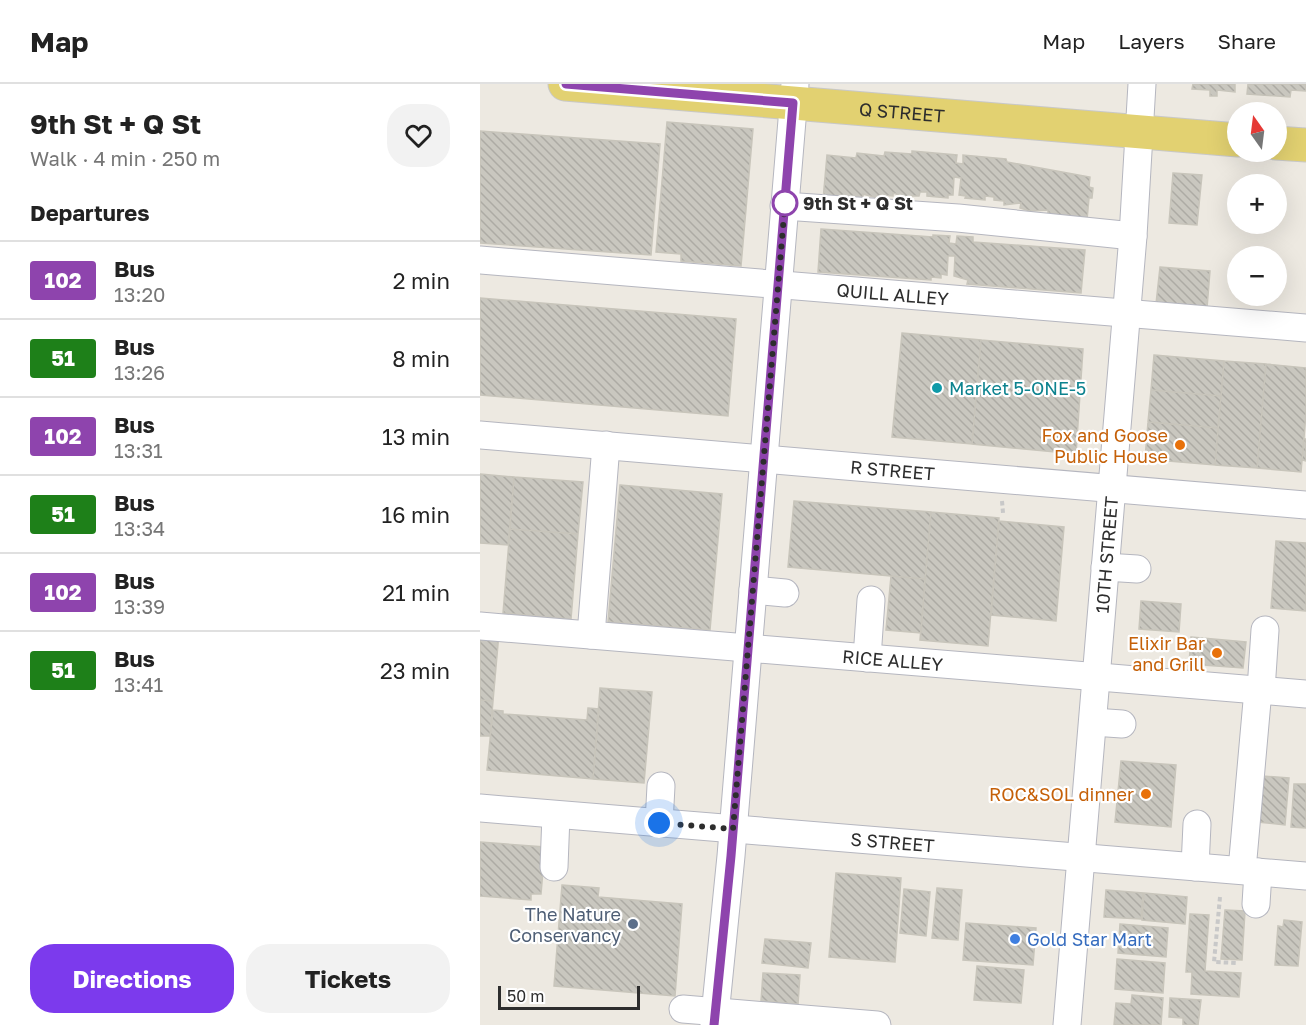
<!DOCTYPE html>
<html lang="en">
<head>
<meta charset="utf-8">
<style>
	:root { --surface:#fff; --page:#f2f2f2; --text:#222; --muted:#767676; --line:#e0e0e0; --accent:#7c3aed }
	body { margin:0; font-family:"Golos Text",sans-serif; background:var(--page); color:var(--text); height:100vh; display:flex; flex-direction:column; font-size:22px; white-space:nowrap }
	* { box-sizing:border-box; margin:0 }
	p { font-size:20px; color:var(--muted) }
	.icon { flex:none; width:33px; height:33px; fill:none; stroke:currentColor; stroke-width:2; stroke-linecap:round; stroke-linejoin:round }
	.map { position:relative; flex:1; overflow:hidden }
	.side { display:flex; flex-direction:column; background:var(--surface); width:480px }
	.side>* { flex:none }
	.badge { padding:0 12px; border-radius:4px; font-size:21px; line-height:39px }
	.needle { width:39px; rotate:346deg }
	.buttons { position:absolute; left:747px; top:18px; display:grid; gap:12px }
	.buttons a { display:grid; place-items:center; width:60px; height:60px; border-radius:50%; background:var(--surface); box-shadow:0 6px 24px #0002; font-size:30px }
	.scale { position:absolute; left:18px; bottom:15px; width:142px; box-sizing:border-box; padding-left:6px; border:3px solid #2d2d2d; border-top:0; font-size:16px; line-height:21px; white-space:nowrap; color:#2d2d2d; -webkit-text-stroke:4px #fff; paint-order:stroke }
	.you { position:absolute; width:30px; height:30px; margin:-15px; border:4px solid #fff; border-radius:50%; background:#1a73e8; box-shadow:0 0 0 9px #1a73e833 }
	.map>.badge { position:absolute; translate:-50% -50%; box-shadow:0 0 0 3px #fff }
	h2 { padding:0 30px; font-size:22px; line-height:54px }
	.round { display:grid; place-items:center; flex:none; width:63px; height:63px; border-radius:24px; background:var(--page) }
	.summary { display:flex; align-items:center; justify-content:space-between; height:102px; padding:0 30px }
	h1 { font-size:28px; font-weight:700; line-height:45px }
	.button { display:flex; gap:12px; margin-top:auto; padding:12px 30px }
	.button a { flex:1; height:69px; border-radius:24px; background:var(--accent); color:#fff; font-size:24px; font-weight:700; line-height:69px; text-align:center }
	.button a+a { background:var(--page); color:var(--text) }
	ul { padding:0; list-style:none }
	li { display:flex; align-items:center; gap:18px; height:78px; padding:0 30px; border-top:2px solid var(--line) }
	li div { flex:1 }
	li b { display:block; font-size:22px }
	li em { font-style:normal }
	li .badge { min-width:66px; font-weight:700; text-align:center }
	header { display:flex; align-items:center; gap:36px; box-sizing:border-box; height:84px; padding:0 30px; background:var(--surface); border-bottom:2px solid var(--line) }
	header strong { font-size:28px }
	nav { display:flex; gap:33px; margin-inline-start:auto; font-size:21px }
	main { display:flex; flex:1; min-height:0 }
	.map>svg:first-child { display:block }
	.building { fill:url(#building-back-hatch); stroke:#c8c5bb; stroke-width:1.5 }
	.lines { fill:none; stroke-linecap:round; stroke-linejoin:round }
	.minor-casing { stroke:#b5b6bf; stroke-width:29 }
	.major-casing { stroke:#c8c8c8; stroke-width:35 }
	.path { stroke:#c8c8c8; stroke-width:4; stroke-dasharray:4.5 3; stroke-linecap:butt }
	.minor { stroke:#fff; stroke-width:27 }
	.major { stroke:#e2d171; stroke-width:33 }
	.line-casing { stroke:#fff; stroke-width:14 }
	.line { stroke:#8e44ad; stroke-width:9 }
	.walk { stroke:#2d2d2d; stroke-width:6; stroke-dasharray:0 10.8 }
	.stop-dot { fill:#fff; stroke:#8e44ad; stroke-width:3 }
	.culture-dot { fill:#0f9aa8; stroke:#fff; stroke-width:2 }
	.food-dot { fill:#e8710a; stroke:#fff; stroke-width:2 }
	.service-dot { fill:#5c6f8a; stroke:#fff; stroke-width:2 }
	.shop-dot { fill:#3f7fe0; stroke:#fff; stroke-width:2 }
	.labels { text-anchor:middle; dominant-baseline:central; stroke-width:4.5; stroke-linejoin:round; paint-order:stroke }
	.street-label { font-size:18px; fill:#2d2d2d; stroke:#fff }
	.stop-label { font-size:18px; font-weight:bold; fill:#2d2d2d; stroke:#fff; text-anchor:start }
	.culture-label { font-size:18px; fill:#0d838f; stroke:#fff; text-anchor:start }
	.food-label { font-size:18px; fill:#c56008; stroke:#fff; text-anchor:end }
	.service-label { font-size:18px; fill:#4e5e75; stroke:#fff; text-anchor:end }
	.shop-label { font-size:18px; fill:#366cbe; stroke:#fff; text-anchor:start }
</style>
</head>
<body>
<header>
<strong>Map</strong>
<nav><a>Map</a><a>Layers</a><a>Share</a></nav>
</header>
<main>
<section class="side">
<div class="summary"><div><h1>9th St + Q St</h1><p>Walk · 4 min · 250 m</p></div><a class="round"><svg class="icon" aria-label="heart" viewBox="0 0 24 24"><path d="M12 20l-8-8c-3-5 5-10 8-4 3-6 11-1 8 4z"/></svg></a></div>
<h2>Departures</h2>
<ul>
<li><span class="badge" style="background:#8e44ad;color:#fff">102</span><div><b>Bus</b><p>13:20</p></div><em>2 min</em></li>
<li><span class="badge" style="background:#1e8019;color:#fff">51</span><div><b>Bus</b><p>13:26</p></div><em>8 min</em></li>
<li><span class="badge" style="background:#8e44ad;color:#fff">102</span><div><b>Bus</b><p>13:31</p></div><em>13 min</em></li>
<li><span class="badge" style="background:#1e8019;color:#fff">51</span><div><b>Bus</b><p>13:34</p></div><em>16 min</em></li>
<li><span class="badge" style="background:#8e44ad;color:#fff">102</span><div><b>Bus</b><p>13:39</p></div><em>21 min</em></li>
<li><span class="badge" style="background:#1e8019;color:#fff">51</span><div><b>Bus</b><p>13:41</p></div><em>23 min</em></li>
</ul>
<div class="button"><a>Directions</a><a>Tickets</a></div>
</section>
<div class="map">
<svg width="826" height="941" viewBox="0 0 826 941">
	<defs>
		<pattern id="building-back-hatch" width="6" height="6" patternUnits="userSpaceOnUse" patternTransform="scale(1.5)"><rect width="6" height="6" fill="#c9c7bf"/><path d="M-1 5l2 2M0 0l6 6M5-1l2 2" fill="none" stroke="#adaba4"/></pattern>
	</defs>
	<rect width="100%" height="100%" fill="#ede9e1"/>
	<path class="building" d="M713,0H755V8L737,6V12H730V6L712,5Z
		M768,0H826V7L811,6L810,13L767,10Z
		M187,38L273,45L261,182L201,177V170L176,168Z
		M0,47L180,60L171,171L0,159Z
		M432,67L477,71L476,79L483,80V71L526,75L527,78L610,93L609,103L613,104L612,114H609L607,136L588,131V134L578,133V130L568,129V126L550,127L540,124L541,119L524,121V117L514,116V113L505,112V116L485,114L486,112L479,111L481,94L474,93L473,111H468V114L447,112V108H440L439,112H429V114L413,109V112L401,111V115L383,110V114L375,113V118L343,116L347,71L376,74L377,69L404,72L405,68L432,70Z
		M693,89L722,91L717,141L689,139Z
		M341,145L453,153V151L470,152L469,159L476,160L477,152L493,153V158L605,166L601,209L487,200L488,196L474,192L475,172H468L467,191L461,190V194L451,193V196L338,188Z
		M680,183L730,187L727,224L676,220Z
		M0,214L256,235L248,332L0,311Z
		M422,249L501,256L492,360L412,353Z
		M501,256L603,265L596,370L492,360Z
		M674,271L744,277L741,312L671,306Z
		M744,277L786,280L777,384L735,381Z
		M786,280L826,284V330L821,388L777,384Z
		M671,306L741,312L738,344L668,338Z
		M668,338L738,344L735,381L665,375Z
		M824,355H826V377L822,376Z
		M0,390L34,393L28,461L0,459Z
		M34,393L103,398L98,450L30,445Z
		M140,401L242,410L230,546L128,538Z
		M314,417L451,428L445,495L308,483Z
		M451,428L519,434L508,562L440,556Z
		M519,437L584,443L576,537L511,531Z
		M30,445L98,450L91,535L23,529Z
		M796,457L826,459V527L791,524Z
		M411,492L445,495L441,549L406,546Z
		M661,517L701,520L699,548L659,545Z
		M0,547L19,549L13,617L0,616Z
		M711,553L766,558L763,584L709,580Z
		M120,604L172,608L164,699L113,695Z
		M0,616L13,617L10,652H0Z
		M108,624L119,625L113,695L7,686L13,626L23,627V630L107,636Z
		M641,677L696,681L691,743L635,738Z
		M782,692L809,694L805,741L778,738Z
		M814,700H826V744L811,743Z
		M0,758L65,763L61,810H51V816L0,812Z
		M356,789L421,794L415,878L349,873Z
		M82,801L119,804L118,813L202,820L195,912L74,902Z
		M457,804L482,806L478,856L452,854Z
		M424,805L450,808L446,852L420,849Z
		M626,806L663,809L661,835L624,833Z
		M664,809L707,813L705,840L662,836Z
		M745,826L765,827L762,876L741,875Z
		M710,830L729,831L725,887L761,889L759,913L711,910L712,888H706Z
		M804,836L822,838L818,882L795,881L798,842L803,843Z
		M486,839L556,844L553,881L483,876Z
		M640,840L688,844L686,873L638,869Z
		M285,855L331,859L328,884L282,879Z
		M637,875L685,879L683,909L635,905Z
		M497,882L544,886L541,919L494,916Z
		M283,889L320,891L318,920L281,917Z
		M652,911L683,914L681,941H634L636,919L651,920Z
		M690,914L721,916L718,941H703V934L689,933Z"/>
	<g class="lines">
		<defs>
			<g id="minor">
				<path d="M304,122L478,134L653,152"/>
				<path id="s1" d="M0,176L826,244"/>
				<path id="s2" d="M0,351L826,421"/>
				<path d="M625,483L657,485"/>
				<path d="M273,506L305,509"/>
				<path id="s3" d="M0,542L826,610"/>
				<path d="M111,551L126,361"/>
				<path d="M387,574L391,516"/>
				<path d="M781,606L785,546"/>
				<path d="M613,638L642,640"/>
				<path id="s4" d="M0,724L826,792"/>
				<path d="M179,739L181,702"/>
				<path d="M74,783L76,731"/>
				<path d="M715,783L717,740"/>
				<path d="M762,786L778,606"/>
				<path d="M776,820L778,788"/>
				<path d="M203,925L397,941"/>
				<path d="M234,941L251,772L315,0"/>
				<path id="s5" d="M587,941L653,152L662,0"/>
			</g>
			<g id="major">
				<path id="s6" d="M85,0L758,56"/>
				<path d="M796,59L826,61"/>
			</g>
		</defs>
		<use href="#minor" class="minor-casing"/>
		<use href="#major" class="major-casing"/>
		<path class="path" d="M522,417L523,429
			M740,813L734,878L757,879"/>
		<use href="#minor" class="minor"/>
		<use href="#major" class="major"/>
	</g>
	<g class="lines">
		<defs>
			<path id="line" d="M86,0L313,19L251,772L234,941"/>
		</defs>
		<use href="#line" class="line-casing"/>
		<use href="#line" class="line"/>
		<path class="walk" d="M179,739L253,745L305,119"/>
	</g>
	<circle class="stop-dot" cx="305" cy="119" r="12"/>
	<circle class="culture-dot" cx="457" cy="304" r="6"/>
	<g class="food-dot">
		<circle cx="700" cy="361" r="6"/>
		<circle cx="737" cy="569" r="6"/>
		<circle cx="666" cy="710" r="6"/>
	</g>
	<circle class="service-dot" cx="153" cy="840" r="6"/>
	<circle class="shop-dot" cx="535" cy="855" r="6"/>
	<g class="labels">
		<g class="street-label">
			<text stroke="none"><textPath href="#s6" startOffset="338">Q STREET</textPath></text>
			<text stroke="none"><textPath href="#s1" startOffset="414">QUILL ALLEY</textPath></text>
			<text stroke="none"><textPath href="#s2" startOffset="414">R STREET</textPath></text>
			<text stroke="none"><textPath href="#s5" startOffset="472">10TH STREET</textPath></text>
			<text stroke="none"><textPath href="#s3" startOffset="414">RICE ALLEY</textPath></text>
			<text stroke="none"><textPath href="#s4" startOffset="414">S STREET</textPath></text>
		</g>
		<g class="stop-label">
			<text x="323" y="119">9th St + Q St</text>
		</g>
		<g class="culture-label">
			<text x="469" y="304">Market 5-ONE-5</text>
		</g>
		<g class="food-label">
			<text x="688" y="351">Fox and Goose<tspan x="688" dy="21">Public House</tspan></text>
			<text x="725" y="559">Elixir Bar<tspan x="725" dy="21">and Grill</tspan></text>
			<text x="654" y="710">ROC&amp;SOL dinner</text>
		</g>
		<g class="service-label">
			<text x="141" y="830">The Nature<tspan x="141" dy="21">Conservancy</tspan></text>
		</g>
		<g class="shop-label">
			<text x="547" y="855">Gold Star Mart</text>
		</g>
	</g>
</svg>
<div class="buttons">
<a><svg class="needle" viewBox="-14 -14 28 28"><path d="M0-13l5 13h-10z" fill="#e53935"/><path d="M0 13l5-13h-10z" fill="#767676"/></svg></a>
<a>+</a>
<a>−</a>
</div>
<div class="scale">50 m</div>
<div class="you" style="left:179px;top:739px"></div>
</div>
</main>
</body>
</html>
